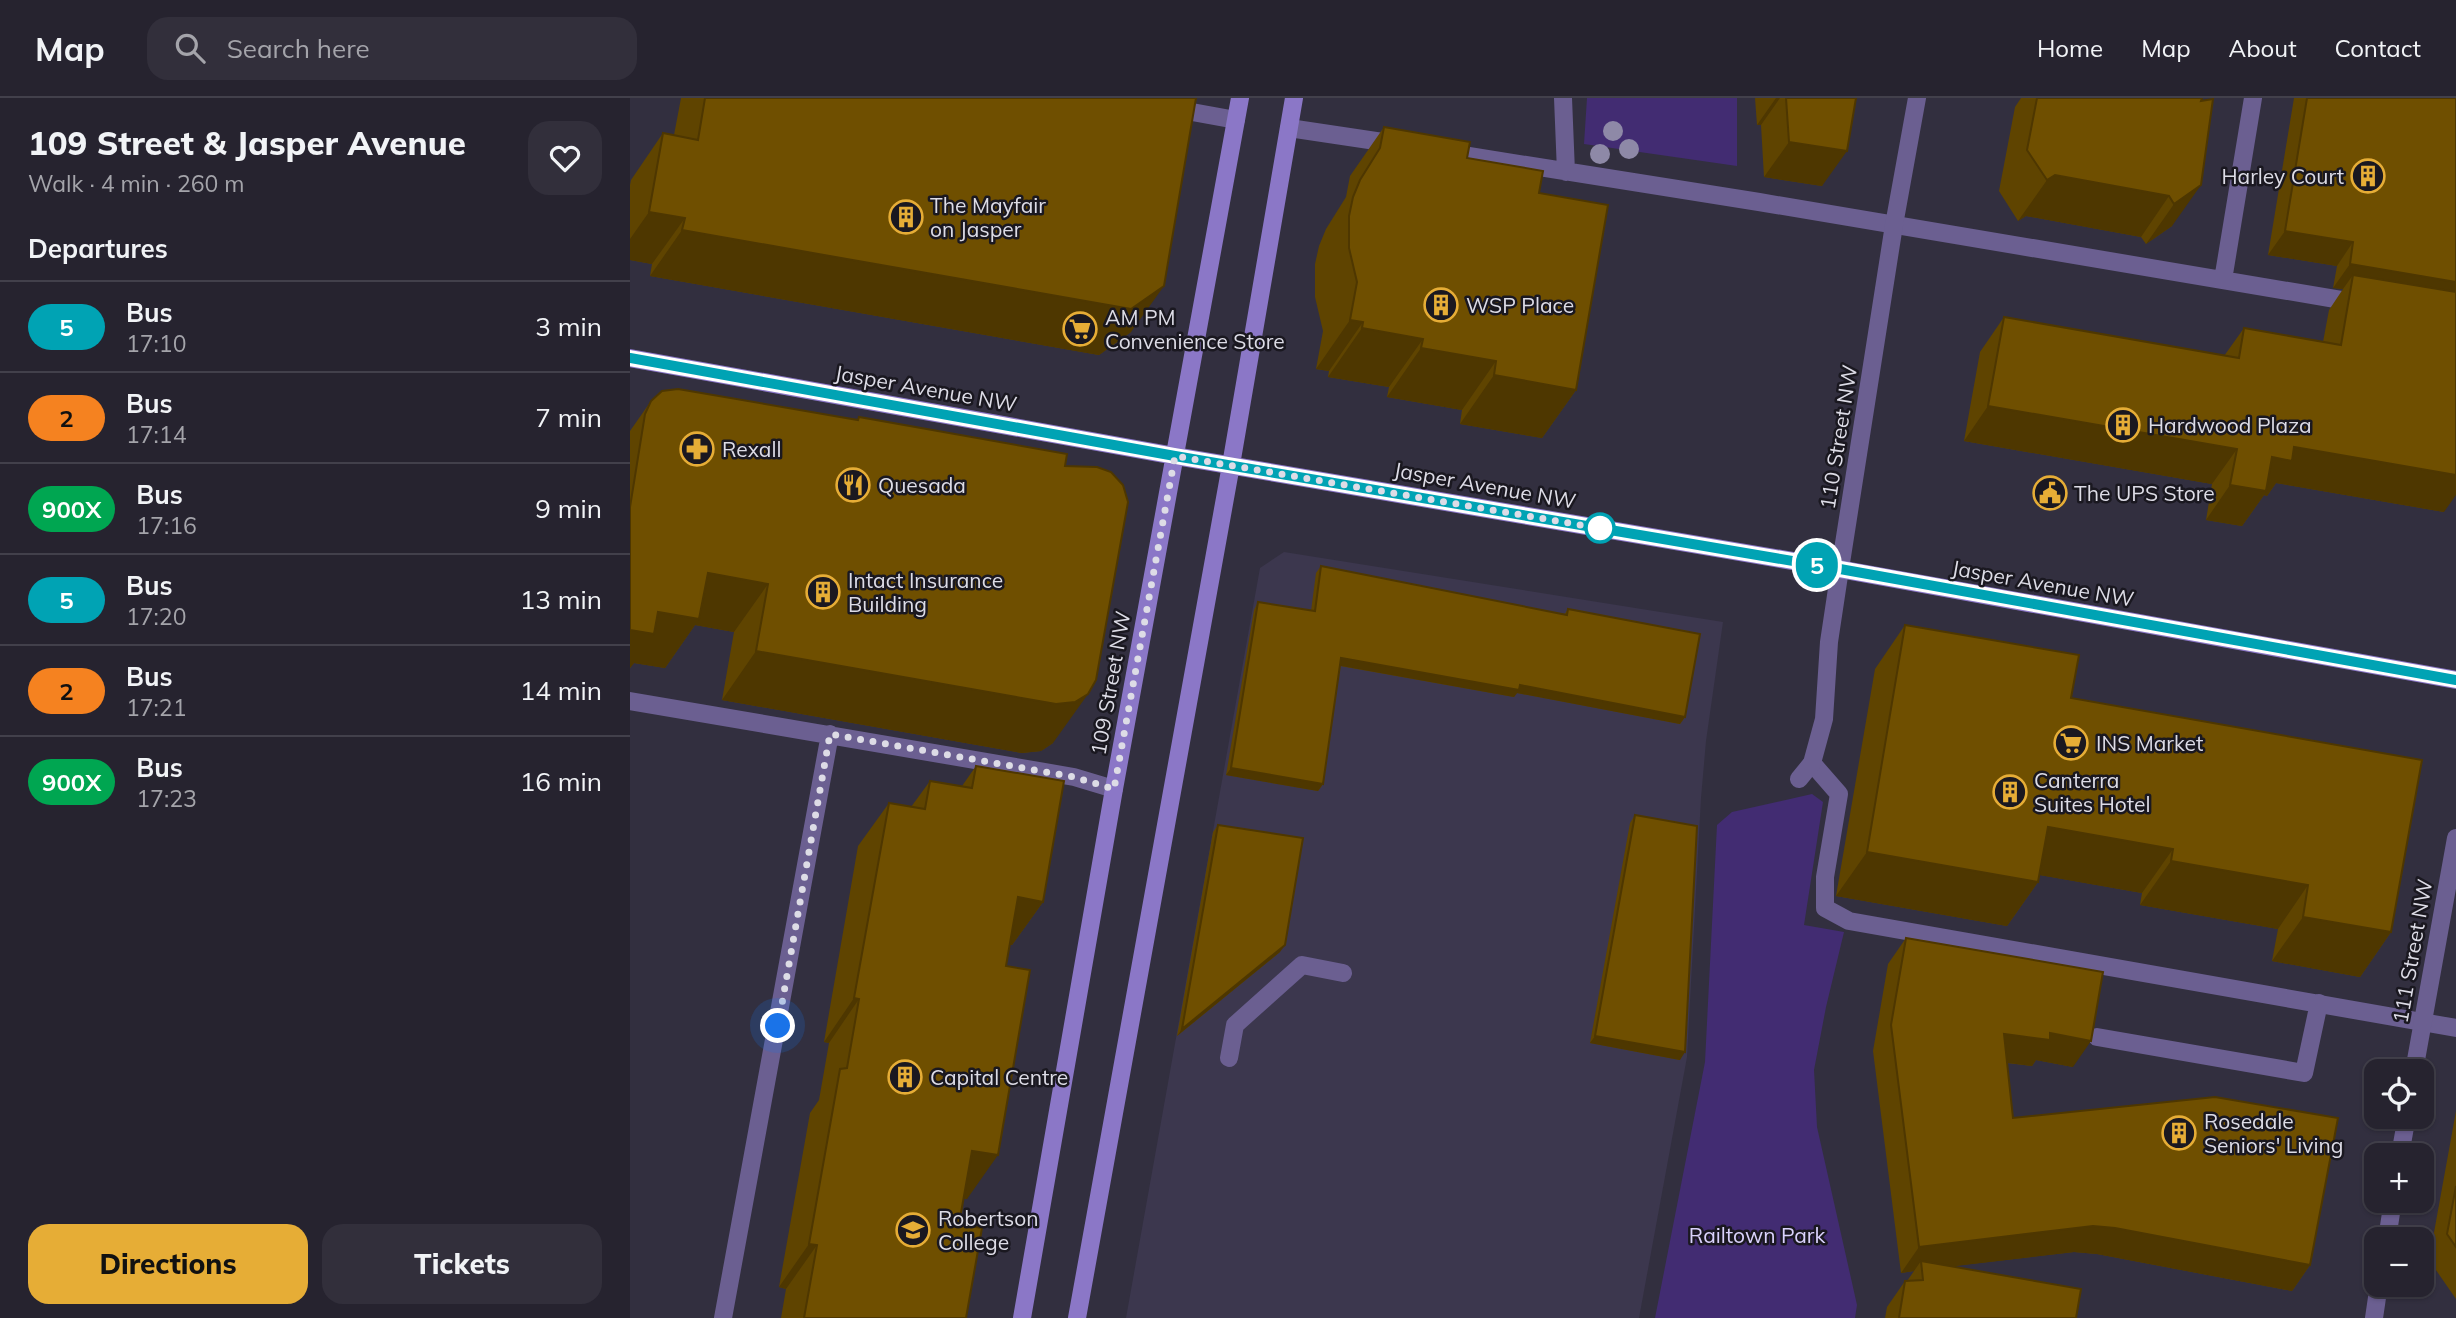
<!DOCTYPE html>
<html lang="en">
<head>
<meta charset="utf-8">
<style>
	:root { --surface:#26232f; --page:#322f3b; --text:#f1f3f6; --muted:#a4a4aa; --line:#42404b; --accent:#e6ad36 }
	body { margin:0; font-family:Mulish,sans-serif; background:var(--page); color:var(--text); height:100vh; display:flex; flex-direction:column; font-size:26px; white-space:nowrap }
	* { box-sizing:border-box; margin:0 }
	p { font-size:23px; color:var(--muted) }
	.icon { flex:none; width:38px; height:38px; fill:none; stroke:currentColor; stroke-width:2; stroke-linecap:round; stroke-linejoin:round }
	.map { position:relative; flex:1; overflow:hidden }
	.drawer { display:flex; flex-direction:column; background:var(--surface); width:630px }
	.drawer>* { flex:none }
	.badge { padding:0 14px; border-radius:23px; font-size:24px; line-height:46px }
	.buttons { position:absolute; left:1734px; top:961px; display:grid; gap:14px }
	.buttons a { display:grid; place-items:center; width:70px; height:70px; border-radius:14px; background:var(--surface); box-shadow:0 2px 5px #0004,0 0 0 2px var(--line); font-size:35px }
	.you { position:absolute; width:35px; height:35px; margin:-18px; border:5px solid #fff; border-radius:50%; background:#1a73e8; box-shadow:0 0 0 10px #1a73e833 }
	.map>.badge { position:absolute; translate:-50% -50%; box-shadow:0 0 0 4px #fff }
	h2 { padding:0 28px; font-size:26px; line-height:63px }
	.round { display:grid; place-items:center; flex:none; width:74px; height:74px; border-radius:21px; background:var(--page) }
	.headline { display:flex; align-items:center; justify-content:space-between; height:119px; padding:0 28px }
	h1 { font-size:33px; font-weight:800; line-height:52px }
	.cta { display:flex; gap:14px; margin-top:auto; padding:14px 28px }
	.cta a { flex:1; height:80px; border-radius:21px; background:var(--accent); color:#111; font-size:28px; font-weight:800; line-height:80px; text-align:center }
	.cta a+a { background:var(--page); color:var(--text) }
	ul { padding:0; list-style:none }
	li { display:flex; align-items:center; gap:21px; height:91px; padding:0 28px; border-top:2px solid var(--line) }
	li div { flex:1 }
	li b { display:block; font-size:26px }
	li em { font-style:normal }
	li .badge { min-width:77px; font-weight:700; text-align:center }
	header { display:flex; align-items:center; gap:42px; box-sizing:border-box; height:98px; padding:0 35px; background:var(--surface); border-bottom:2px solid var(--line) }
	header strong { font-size:33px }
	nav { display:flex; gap:38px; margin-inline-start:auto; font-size:24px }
	.search { width:490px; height:63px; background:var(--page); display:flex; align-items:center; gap:18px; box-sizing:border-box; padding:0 24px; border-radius:21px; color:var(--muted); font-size:26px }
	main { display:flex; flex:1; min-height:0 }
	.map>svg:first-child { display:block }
	.built { fill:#3c374e }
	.green { fill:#422c72 }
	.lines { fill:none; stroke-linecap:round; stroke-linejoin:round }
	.service { stroke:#6b5f91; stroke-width:18 }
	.minor { stroke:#6b5f91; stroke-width:18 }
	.tertiary { stroke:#6b5f91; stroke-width:18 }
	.secondary { stroke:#8b77c7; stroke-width:18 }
	.tree { fill:#8e89a7 }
	.wall { fill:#5f4400 }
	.shaded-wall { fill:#4e3700 }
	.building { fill:#6f4f00; stroke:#4e3700; stroke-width:2 }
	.line-casing { stroke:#fff; stroke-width:16 }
	.line { stroke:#00a3b4; stroke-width:10 }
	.walk { stroke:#dddce6; stroke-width:7; stroke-dasharray:0 12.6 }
	.stop-dot { fill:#fff; stroke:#00a3b4; stroke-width:3.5 }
	.labels { text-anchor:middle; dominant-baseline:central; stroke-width:5; stroke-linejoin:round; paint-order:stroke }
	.poi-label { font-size:21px; fill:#dddce6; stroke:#1a1820; text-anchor:start }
	.street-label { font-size:21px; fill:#dddce6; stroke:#1a1820 }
	.park-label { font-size:21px; fill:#dad2fc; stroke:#1a1820 }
</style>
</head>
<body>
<header>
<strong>Map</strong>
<div class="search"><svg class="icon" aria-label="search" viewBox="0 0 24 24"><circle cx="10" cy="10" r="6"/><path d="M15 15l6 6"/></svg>Search here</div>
<nav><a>Home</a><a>Map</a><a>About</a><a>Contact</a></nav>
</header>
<main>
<section class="drawer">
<div class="headline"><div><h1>109 Street &amp; Jasper Avenue</h1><p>Walk · 4 min · 260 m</p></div><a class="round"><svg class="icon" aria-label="heart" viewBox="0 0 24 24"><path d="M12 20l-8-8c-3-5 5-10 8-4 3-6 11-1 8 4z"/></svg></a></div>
<h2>Departures</h2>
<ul>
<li><span class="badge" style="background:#00a3b4;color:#fff">5</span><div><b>Bus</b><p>17:10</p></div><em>3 min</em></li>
<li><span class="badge" style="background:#f58220;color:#111">2</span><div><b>Bus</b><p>17:14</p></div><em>7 min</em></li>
<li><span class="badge" style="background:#00a651;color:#fff">900X</span><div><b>Bus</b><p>17:16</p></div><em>9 min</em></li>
<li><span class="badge" style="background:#00a3b4;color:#fff">5</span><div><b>Bus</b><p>17:20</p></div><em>13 min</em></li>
<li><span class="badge" style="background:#f58220;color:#111">2</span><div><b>Bus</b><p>17:21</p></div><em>14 min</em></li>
<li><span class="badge" style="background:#00a651;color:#fff">900X</span><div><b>Bus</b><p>17:23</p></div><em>16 min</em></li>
</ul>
<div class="cta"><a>Directions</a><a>Tickets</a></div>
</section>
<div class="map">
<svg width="1826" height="1220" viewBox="0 0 1826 1220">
	<rect width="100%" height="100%" fill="#322f3f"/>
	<path class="built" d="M654,454L1093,524L1076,643L1071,700L1057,959L1009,1220H496L630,470Z"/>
	<path class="green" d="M957,0H1107V68L954,46Z
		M1182,696L1193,704L1174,827L1214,834L1196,909L1184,972L1187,1029L1227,1207L1225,1220H1025L1075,964L1087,727L1102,714Z"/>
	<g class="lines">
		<path class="service" d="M933,0L936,74
			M540,10L606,22
			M659,30L766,46
			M814,54L1129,104L1729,205
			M1593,182L1623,0
			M0,603L444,679L484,691
			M1182,665L1209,696L1195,779V810L1219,823L1826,930
			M1467,939L1674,975L1689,905
			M599,960L605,927L672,867L713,875
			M93,1220L200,636"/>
		<path class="minor" d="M1169,681L1182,665L1194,621L1199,544L1210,471"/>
		<path class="tertiary" d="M1210,471L1264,127L1287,0
			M1784,973L1826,740
			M1770,1057L1777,1018
			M1757,1141L1763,1102
			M1744,1220L1749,1186"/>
		<path class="secondary" d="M0,260L545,358L1198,469L1826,582
			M392,1220L484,691L610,0
			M447,1220L601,367L664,0"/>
	</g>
	<g class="tree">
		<circle cx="983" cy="33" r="10"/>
		<circle cx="999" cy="51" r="10"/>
		<circle cx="970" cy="56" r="10"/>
	</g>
	<path class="wall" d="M51,0H566L501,234L469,257L20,178L22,166L0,162V87L1,82L33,35L44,37Z
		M1125,0H1226L1192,88L1134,79L1131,27H1127Z
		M1391,0H1572L1542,128L1516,146L1511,139L1396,118L1388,123L1369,93L1385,9Z
		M1664,0H1826L1814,414L1646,385L1637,398L1634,397L1612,428L1576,422L1582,386L1334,343L1350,254L1374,219L1594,258L1614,230L1693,244L1699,212L1713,191L1703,190L1707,168L1638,157Z
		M754,29L837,60L909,95L946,292L912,340L830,326L832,312L757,299L759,289L698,279L699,273L686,271L693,233L685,199V166L689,148L696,131L716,99L720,78Z
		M21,303L227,322L229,319L435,368L423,645L411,653L392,655L92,602L104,534L65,527L35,570L4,565L0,570V333Z
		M691,468L934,517L938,511L1055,619L1050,626L887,595L884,599L710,568L693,686L688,693L596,677L624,512L628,504L681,513L686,475Z
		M1275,527L1441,600L1761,834L1730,879L1642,863L1648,831L1510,807L1512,795L1410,777L1408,784L1377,828L1206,798L1245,571Z
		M346,668L413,804L382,847H379L337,1101L333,1100L329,1126L336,1220H151L156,1191L149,1189L180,1015L189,1002L199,945L194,944L228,748L259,705L281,709L300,683L332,688Z
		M1005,717L1050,962L960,945L1000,725Z
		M588,727L650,854L547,938L583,734Z
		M1276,840L1443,969L1406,962L1402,968L1377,965L1383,1020L1680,1167L1662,1193L1467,1156L1444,1154L1323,1168L1446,1220H1255L1257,1209L1275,1183H1277L1284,1173L1271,1175L1243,953L1258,866Z
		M1826,1013V1201L1799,1162Z"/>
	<path class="shaded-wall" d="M1146,0H1150L1131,27H1127Z
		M1159,44L1217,53L1192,88L1134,79Z
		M1425,77L1539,98L1511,139L1396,118L1388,123L1417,82Z
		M1571,87L1542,128L1516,146L1544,106Z
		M19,114L55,120L22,166L0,162V141Z
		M52,132L534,188L501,234L469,257L20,178Z
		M1655,133L1723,144L1707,168L1638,157Z
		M1720,166L1826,184V195L1723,177L1713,191L1703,190Z
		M720,222L733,224L699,273L686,271Z
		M732,230L793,241L759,289L698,279Z
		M791,250L866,263L832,312L757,299Z
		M864,277L946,292L912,340L830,326Z
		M1358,308L1607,351L1582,386L1334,343Z
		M1664,349L1826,377V397L1814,414L1646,385L1637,398L1634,397L1612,428L1576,422L1600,387L1642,359Z
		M78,475L138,486L104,534L65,527L35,570L4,565L0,570V532L28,514Z
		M126,553L458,596L423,645L411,653L392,655L92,602Z
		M711,560L890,587L1055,619L1050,626L887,595L884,599L706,567Z
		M601,670L693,686L688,693L596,677Z
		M1418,729L1543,751L1512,795L1387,773Z
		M1237,754L1408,784L1377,828L1206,798Z
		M1541,763L1678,787L1648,831L1510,807Z
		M388,799L413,804L382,847L357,843Z
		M1673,819L1761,834L1730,879L1642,863Z
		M655,847L650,854L547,938L552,931Z
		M224,900L229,901L199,945L194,944Z
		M1420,935L1461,943L1443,969L1406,962L1402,968L1356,962L1374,936Z
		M965,938L1055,954L1050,962L960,945Z
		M342,1053L368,1057L337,1101L311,1097Z
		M1463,1128L1485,1130L1680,1167L1662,1193L1467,1156L1444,1154L1292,1172L1291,1163L1284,1173L1271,1175L1289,1149Z
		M179,1146L187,1147L156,1191L149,1189Z"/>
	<path class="building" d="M75,0H566L534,188L501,211L52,132L55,120L19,114L33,35L68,42Z
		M1156,0H1226L1217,53L1159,44Z
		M1407,0H1572L1571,3L1583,1L1571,87L1544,106L1539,98L1425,77L1417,82L1397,52Z
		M1677,0H1826V184L1720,166L1723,144L1655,133Z
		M754,29L840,44L837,60L913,73L909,95L978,107L946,292L864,277L866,263L791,250L793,241L732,230L733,224L720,222L727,184L719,150V118L723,99L730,82L750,50Z
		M1723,177L1826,194V377L1664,349L1662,363L1642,359L1636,393L1600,387L1607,351L1358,308L1374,219L1609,260L1614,230L1711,247Z
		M48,291L228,322L229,319L437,356L435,368L467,369L481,374L493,387L498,404L466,582L458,596L445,604L426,606L126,553L138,486L78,475L69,521L28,514L24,536L0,532V409L15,316L21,303L32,293Z
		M691,468L937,517L938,511L1070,536L1055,619L890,587L889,592L711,560L693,686L601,670L628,504L685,513Z
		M1275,527L1449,557L1441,600L1792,662L1761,834L1673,819L1678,787L1541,763L1543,751L1418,729L1408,784L1237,754Z
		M346,668L434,683L413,804L388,799L376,868L400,872L368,1057L342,1053L329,1126L352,1130L336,1220H174L187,1147L179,1146L210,971L217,970L229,901L224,900L259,705L295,711L300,683L342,690Z
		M1005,717L1067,728L1055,954L965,938Z
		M588,727L673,740L655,847L552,931Z
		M1276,840L1473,874L1461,943L1420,935V942L1374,936L1383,1020L1585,999L1708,1020L1680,1167L1485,1130L1463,1128L1289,1149L1261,927Z
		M1826,1088V1149L1817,1136Z
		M1291,1163L1451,1191L1446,1220H1269L1275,1183L1293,1182Z"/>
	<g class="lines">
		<defs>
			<path id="line" d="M0,260L545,358L1210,471L1826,582"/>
		</defs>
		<use href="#line" class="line-casing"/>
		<use href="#line" class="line"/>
		<path class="walk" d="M148,928L200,636L444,679L484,691L545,358L980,432L970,430"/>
	</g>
	<defs>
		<symbol id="building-ring" viewBox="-11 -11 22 22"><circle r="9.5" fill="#1a1820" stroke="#e6ad36" stroke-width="1.5"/><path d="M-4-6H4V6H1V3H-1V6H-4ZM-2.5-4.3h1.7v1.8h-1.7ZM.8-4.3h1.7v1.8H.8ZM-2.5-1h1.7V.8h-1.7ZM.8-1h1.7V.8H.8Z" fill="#e6ad36"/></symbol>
		<symbol id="supermarket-ring" viewBox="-11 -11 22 22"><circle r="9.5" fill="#1a1820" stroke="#e6ad36" stroke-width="1.5"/><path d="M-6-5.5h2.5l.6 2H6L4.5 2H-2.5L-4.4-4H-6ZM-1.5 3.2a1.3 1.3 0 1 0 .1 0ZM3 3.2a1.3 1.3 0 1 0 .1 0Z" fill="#e6ad36"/></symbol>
		<symbol id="pharmacy-ring" viewBox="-11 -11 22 22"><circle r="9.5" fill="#1a1820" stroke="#e6ad36" stroke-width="1.5"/><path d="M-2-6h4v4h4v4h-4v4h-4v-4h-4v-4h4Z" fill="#e6ad36"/></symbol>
		<symbol id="restaurant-ring" viewBox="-11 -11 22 22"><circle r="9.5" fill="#1a1820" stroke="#e6ad36" stroke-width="1.5"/><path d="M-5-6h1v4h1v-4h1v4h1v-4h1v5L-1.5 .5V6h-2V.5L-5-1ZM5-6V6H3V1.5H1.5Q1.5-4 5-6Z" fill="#e6ad36"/></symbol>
		<symbol id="civic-ring" viewBox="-11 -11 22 22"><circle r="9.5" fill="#1a1820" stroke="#e6ad36" stroke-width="1.5"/><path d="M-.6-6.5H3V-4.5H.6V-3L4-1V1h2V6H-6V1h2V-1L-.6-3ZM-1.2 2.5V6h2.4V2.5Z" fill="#e6ad36"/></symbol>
		<symbol id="university-ring" viewBox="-11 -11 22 22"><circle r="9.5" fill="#1a1820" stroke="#e6ad36" stroke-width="1.5"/><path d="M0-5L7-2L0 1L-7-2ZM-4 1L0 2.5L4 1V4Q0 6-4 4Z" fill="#e6ad36"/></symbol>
	</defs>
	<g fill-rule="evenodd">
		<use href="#building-ring" x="1719" y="59" width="38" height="38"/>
		<use href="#building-ring" x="257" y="100" width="38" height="38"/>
		<use href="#building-ring" x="792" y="188" width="38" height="38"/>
		<use href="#supermarket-ring" x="431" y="212" width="38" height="38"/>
		<use href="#building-ring" x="1474" y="308" width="38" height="38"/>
		<use href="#pharmacy-ring" x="48" y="332" width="38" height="38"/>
		<use href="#restaurant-ring" x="204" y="368" width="38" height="38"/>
		<use href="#civic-ring" x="1401" y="376" width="38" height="38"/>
		<use href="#building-ring" x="174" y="475" width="38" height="38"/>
		<use href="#supermarket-ring" x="1422" y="626" width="38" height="38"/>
		<use href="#building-ring" x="1361" y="675" width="38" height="38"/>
		<use href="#building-ring" x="256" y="960" width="38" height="38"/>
		<use href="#building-ring" x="1530" y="1016" width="38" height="38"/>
		<use href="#university-ring" x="264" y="1113" width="38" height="38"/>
	</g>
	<circle class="stop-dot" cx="970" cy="430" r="14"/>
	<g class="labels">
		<g class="poi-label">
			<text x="1714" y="78" text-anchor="end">Harley Court</text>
			<text x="300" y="107">The Mayfair<tspan x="300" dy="24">on Jasper</tspan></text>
			<text x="836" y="207">WSP Place</text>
			<text x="475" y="219">AM PM<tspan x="475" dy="24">Convenience Store</tspan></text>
			<text x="1518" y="327">Hardwood Plaza</text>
			<text x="92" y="351">Rexall</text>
			<text x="248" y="387">Quesada</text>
			<text x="1444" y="395">The UPS Store</text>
			<text x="218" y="482">Intact Insurance<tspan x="218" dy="24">Building</tspan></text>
			<text x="1466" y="645">INS Market</text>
			<text x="1404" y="682">Canterra<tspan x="1404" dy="24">Suites Hotel</tspan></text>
			<text x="300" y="979">Capital Centre</text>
			<text x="1574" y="1023">Rosedale<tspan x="1574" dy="24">Seniors' Living</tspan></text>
			<text x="308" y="1120">Robertson<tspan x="308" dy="24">College</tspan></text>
		</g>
		<g class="street-label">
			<text transform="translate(296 290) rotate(10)">Jasper Avenue NW</text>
			<text transform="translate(1208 339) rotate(-81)">110 Street NW</text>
			<text transform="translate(855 387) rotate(10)">Jasper Avenue NW</text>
			<text transform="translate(1413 485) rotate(10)">Jasper Avenue NW</text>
			<text transform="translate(480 585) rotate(-80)">109 Street NW</text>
			<text transform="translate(1782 853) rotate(-80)">111 Street NW</text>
		</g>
		<g class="park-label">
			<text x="1127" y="1137">Railtown Park</text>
		</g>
	</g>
</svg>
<div class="buttons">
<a><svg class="icon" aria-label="locate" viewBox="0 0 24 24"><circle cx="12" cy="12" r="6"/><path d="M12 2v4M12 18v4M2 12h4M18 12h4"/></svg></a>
<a>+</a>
<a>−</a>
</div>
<div class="you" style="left:148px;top:928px"></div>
<b class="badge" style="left:1187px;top:467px;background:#00a3b4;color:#fff">5</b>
</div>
</main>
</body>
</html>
